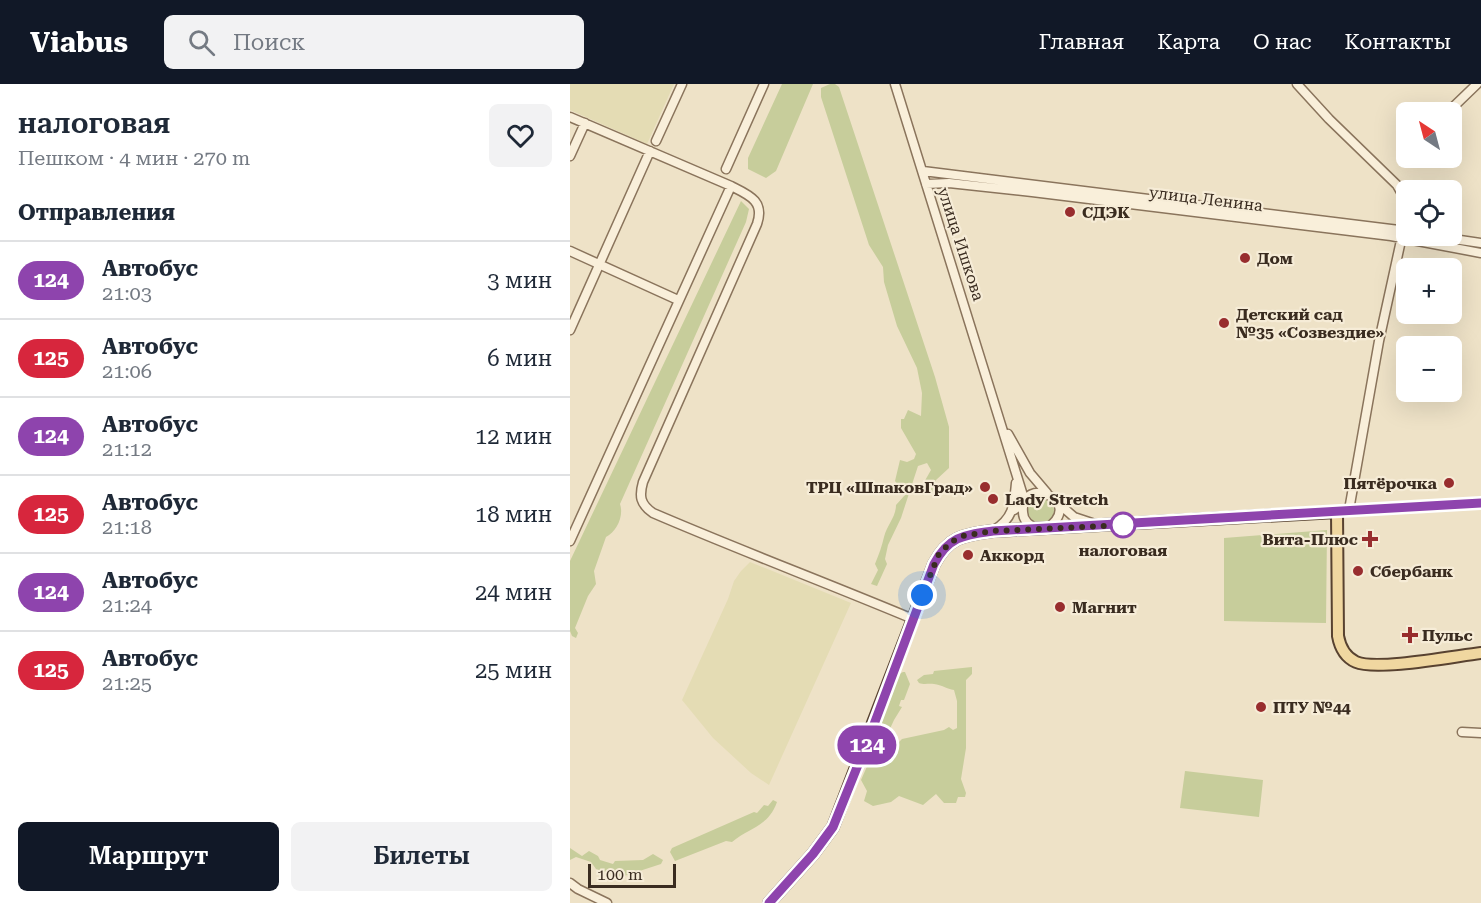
<!DOCTYPE html>
<html lang="ru">
<head>
<meta charset="utf-8">
<style>
	:root { --surface:#fff; --page:#f2f2f3; --text:#1f2937; --muted:#747a83; --line:#e0e1e3; --accent:#111827 }
	body { margin:0; font-family:"Roboto Serif",serif; background:var(--page); color:var(--text); height:100vh; display:flex; flex-direction:column; font-size:22px; white-space:nowrap }
	* { box-sizing:border-box; margin:0 }
	p { font-size:20px; color:var(--muted) }
	.icon { flex:none; width:33px; height:33px; fill:none; stroke:currentColor; stroke-width:2; stroke-linecap:round; stroke-linejoin:round }
	.map { position:relative; flex:1; overflow:hidden }
	.sheet { display:flex; flex-direction:column; background:var(--surface); width:570px }
	.sheet>* { flex:none }
	.badge { padding:0 12px; border-radius:20px; font-size:21px; line-height:39px }
	.needle { width:39px; rotate:324deg }
	.fabs { position:absolute; left:826px; top:18px; display:grid; gap:12px }
	.fabs a { display:grid; place-items:center; width:66px; height:66px; border-radius:9px; background:var(--surface); box-shadow:0 6px 24px #0002; font-size:30px }
	.scale { position:absolute; left:18px; bottom:15px; width:88px; box-sizing:border-box; padding-left:6px; border:3px solid #3a2c20; border-top:0; font-size:16px; line-height:21px; white-space:nowrap; color:#3a2c20; -webkit-text-stroke:4px #f6ecd7; paint-order:stroke }
	.you { position:absolute; width:30px; height:30px; margin:-15px; border:4px solid #fff; border-radius:50%; background:#1a73e8; box-shadow:0 0 0 9px #1a73e833 }
	.map>.badge { position:absolute; translate:-50% -50%; box-shadow:0 0 0 3px #fff }
	h2 { padding:0 18px; font-size:22px; line-height:54px }
	.round { display:grid; place-items:center; flex:none; width:63px; height:63px; border-radius:9px; background:var(--page) }
	.overview { display:flex; align-items:center; justify-content:space-between; height:102px; padding:0 18px }
	h1 { font-size:28px; font-weight:600; line-height:45px }
	.primary-button { display:flex; gap:12px; margin-top:auto; padding:12px 18px }
	.primary-button a { flex:1; height:69px; border-radius:9px; background:var(--accent); color:#fff; font-size:24px; font-weight:600; line-height:69px; text-align:center }
	.primary-button a+a { background:var(--page); color:var(--text) }
	ul { padding:0; list-style:none }
	li { display:flex; align-items:center; gap:18px; height:78px; padding:0 18px; border-top:2px solid var(--line) }
	li div { flex:1 }
	li b { display:block; font-size:22px }
	li em { font-style:normal }
	li .badge { min-width:66px; font-weight:700; text-align:center }
	header { display:flex; align-items:center; gap:36px; box-sizing:border-box; height:84px; padding:0 30px; background:var(--accent); color:#fff }
	header strong { font-size:28px }
	nav { display:flex; gap:33px; margin-inline-start:auto; font-size:21px }
	.search { width:420px; height:54px; background:var(--page); display:flex; align-items:center; gap:15px; box-sizing:border-box; padding:0 21px; border-radius:9px; color:var(--muted); font-size:22px }
	main { display:flex; flex:1; min-height:0 }
	.map>svg:first-child { display:block }
	.farmland { fill:#e4dcb4 }
	.green { fill:#c7cd9b }
	.lines { fill:none; stroke-linecap:round; stroke-linejoin:round }
	.minor-casing { stroke:#8a745c; stroke-width:11 }
	.major-casing { stroke:#584230; stroke-width:14 }
	.minor { stroke:#f9efda; stroke-width:8 }
	.major { stroke:#f0d7a0; stroke-width:10 }
	.line-casing { stroke:#fff; stroke-width:14 }
	.line { stroke:#8e44ad; stroke-width:9 }
	.walk { stroke:#3a2c20; stroke-width:6; stroke-dasharray:0 10.8 }
	.poi-dot { fill:#982d2e; stroke:#f6ecd7; stroke-width:2 }
	.stop-dot { fill:#fff; stroke:#8e44ad; stroke-width:3 }
	.labels { text-anchor:middle; dominant-baseline:central; stroke-width:4.5; stroke-linejoin:round; paint-order:stroke }
	.street-label { font-size:16px; fill:#3a2c20; stroke:#f6ecd7 }
	.poi-label { font-size:16px; font-weight:bold; fill:#3a2c20; stroke:#f6ecd7; text-anchor:start }
	.stop-label { font-size:16px; font-weight:bold; fill:#3a2c20; stroke:#f6ecd7 }
</style>
</head>
<body>
<header>
<strong>Viabus</strong>
<div class="search"><svg class="icon" aria-label="search" viewBox="0 0 24 24"><circle cx="10" cy="10" r="6"/><path d="M15 15l6 6"/></svg>Поиск</div>
<nav><a>Главная</a><a>Карта</a><a>О нас</a><a>Контакты</a></nav>
</header>
<main>
<section class="sheet">
<div class="overview"><div><h1>налоговая</h1><p>Пешком · 4 мин · 270 m</p></div><a class="round"><svg class="icon" aria-label="heart" viewBox="0 0 24 24"><path d="M12 20l-8-8c-3-5 5-10 8-4 3-6 11-1 8 4z"/></svg></a></div>
<h2>Отправления</h2>
<ul>
<li><span class="badge" style="background:#8e44ad;color:#fff">124</span><div><b>Автобус</b><p>21:03</p></div><em>3 мин</em></li>
<li><span class="badge" style="background:#d7263d;color:#fff">125</span><div><b>Автобус</b><p>21:06</p></div><em>6 мин</em></li>
<li><span class="badge" style="background:#8e44ad;color:#fff">124</span><div><b>Автобус</b><p>21:12</p></div><em>12 мин</em></li>
<li><span class="badge" style="background:#d7263d;color:#fff">125</span><div><b>Автобус</b><p>21:18</p></div><em>18 мин</em></li>
<li><span class="badge" style="background:#8e44ad;color:#fff">124</span><div><b>Автобус</b><p>21:24</p></div><em>24 мин</em></li>
<li><span class="badge" style="background:#d7263d;color:#fff">125</span><div><b>Автобус</b><p>21:25</p></div><em>25 мин</em></li>
</ul>
<div class="primary-button"><a>Маршрут</a><a>Билеты</a></div>
</section>
<div class="map">
<svg width="911" height="819" viewBox="0 0 911 819">
	<rect width="100%" height="100%" fill="#eee2c7"/>
	<path class="farmland" d="M0,0H104L77,60L0,26Z
		M180,478L281,519L199,701L181,689L143,654L112,616L158,515L164,497L171,487Z"/>
	<path class="green" d="M212,0H243L206,87L196,94L178,85V74Z
		M260,0H265L269,3L365,293L379,343V384L366,396L363,408L357,407L353,400L361,386L357,379L348,382L331,434L318,461L315,475L317,480L307,502L301,500L308,486L305,480C309,470 312,462 314,453C317,441 326,433 326,421L335,411L325,397L330,376L337,378L344,375L346,370L331,344V335H334L338,326L351,332L352,309L347,284L327,242L314,198L313,183L299,161L251,13V4Z
		M171,117L179,125L176,138L50,420C54,432 47,447 36,453L24,487L26,500L18,512L5,544L8,549L6,554L2,552L0,547V477Z
		M458 426a13 13 0 1 1 26 0a13 13 0 1 1-26 0Z
		M757,446L756,539L654,537V454Z
		M402,583V590L396,596V664L391,695L396,709L395,713H388L386,719H374L366,710L353,721L329,712L321,718L303,722L294,717L297,707L291,696L310,653L326,661L332,655L374,646L379,643L383,646L387,644V617L384,606C377,605 372,601 364,600C358,599 355,601 349,599L347,596L354,591L363,590L364,587Z
		M333,588H335L340,600L334,616H331L329,622L332,623L324,636L318,649L309,646L329,590Z
		M615,687L693,696L689,733L610,724Z
		M203,716L207,718C198,743 180,743 162,758L156,757L105,777L100,768L102,764L184,728L187,729L194,721L198,722Z
		M0,764L12,772L19,767L28,772L30,776L43,780L45,777L73,776L83,770L93,776L91,780L51,793L26,785L21,778L6,773L0,776Z"/>
	<g class="lines">
		<defs>
			<path id="minor" d="M325,0L455,418L444,426
				M727,0L759,35L827,101L835,115L837,126
				M878,28L907,0
				M0,33L161,102C179,111 195,117 187,140L73,398C69,412 70,420 83,429C169,466 257,499 343,535
				M86,57L112,0
				M0,72L15,39
				M156,85L194,0
				M353,87L837,147
				M356,100L379,99L462,108L821,152L911,169
				M863,152L911,159
				M0,167L108,216
				M0,246L80,67
				M438,350L460,389L477,409
				M488,419L504,433L522,439
				M779,426L809,257L837,129
				M774,427L911,419
				M468,445C460,442 453,437 453,428C449,390 518,416 476,445
				M424,446C444,434 444,420 446,399
				M0,457L161,102
				M892,648L911,649
				M0,799L8,805L37,819"/>
			<path id="major" d="M199,819L243,770L263,743L364,480C379,452 394,451 423,447L767,428L768,552C770,563 775,573 786,578C807,587 885,572 911,569"/>
		</defs>
		<use href="#minor" class="minor-casing"/>
		<use href="#major" class="major-casing"/>
		<use href="#minor" class="minor"/>
		<use href="#major" class="major"/>
	</g>
	<g class="lines">
		<defs>
			<path id="line" d="M199,819L243,770L263,743L300,651L364,480C379,452 394,451 423,447L911,419"/>
		</defs>
		<use href="#line" class="line-casing"/>
		<use href="#line" class="line"/>
		<path class="walk" d="M352,511L369,470L381,458L393,452L423,447L555,441H553"/>
	</g>
	<g class="poi-dot">
		<circle cx="500" cy="128" r="6"/>
		<circle cx="675" cy="174" r="6"/>
		<circle cx="654" cy="239" r="6"/>
		<circle cx="879" cy="399" r="6"/>
		<circle cx="415" cy="403" r="6"/>
		<circle cx="423" cy="415" r="6"/>
		<path d="M797 446h6v6h6v6h-6v6h-6v-6h-6v-6h6z"/>
		<circle cx="398" cy="471" r="6"/>
		<circle cx="788" cy="487" r="6"/>
		<circle cx="490" cy="523" r="6"/>
		<path d="M837 542h6v6h6v6h-6v6h-6v-6h-6v-6h6z"/>
		<circle cx="691" cy="623" r="6"/>
	</g>
	<circle class="stop-dot" cx="553" cy="441" r="12"/>
	<g class="labels">
		<g class="street-label">
			<text transform="translate(636 115) rotate(7)">улица Ленина</text>
			<text transform="translate(391 160) rotate(72)">улица Ишкова</text>
		</g>
		<g class="poi-label">
			<text x="512" y="128">СДЭК</text>
			<text x="687" y="174">Дом</text>
			<text x="666" y="230">Детский сад<tspan x="666" dy="18">№35 «Созвездие»</tspan></text>
			<text x="867" y="399" text-anchor="end">Пятёрочка</text>
			<text x="403" y="403" text-anchor="end">ТРЦ «ШпаковГрад»</text>
			<text x="435" y="415">Lady Stretch</text>
			<text x="788" y="455" text-anchor="end">Вита-Плюс</text>
			<text x="410" y="471">Аккорд</text>
			<text x="800" y="487">Сбербанк</text>
			<text x="502" y="523">Магнит</text>
			<text x="852" y="551">Пульс</text>
			<text x="703" y="623">ПТУ №44</text>
		</g>
		<g class="stop-label">
			<text x="553" y="466">налоговая</text>
		</g>
	</g>
</svg>
<div class="fabs">
<a><svg class="needle" viewBox="-14 -14 28 28"><path d="M0-13l5 13h-10z" fill="#e53935"/><path d="M0 13l5-13h-10z" fill="#747a83"/></svg></a>
<a><svg class="icon" aria-label="locate" viewBox="0 0 24 24"><circle cx="12" cy="12" r="6"/><path d="M12 2v4M12 18v4M2 12h4M18 12h4"/></svg></a>
<a>+</a>
<a>−</a>
</div>
<div class="scale">100 m</div>
<div class="you" style="left:352px;top:511px"></div>
<b class="badge" style="left:297px;top:661px;background:#8e44ad;color:#fff">124</b>
</div>
</main>
</body>
</html>
